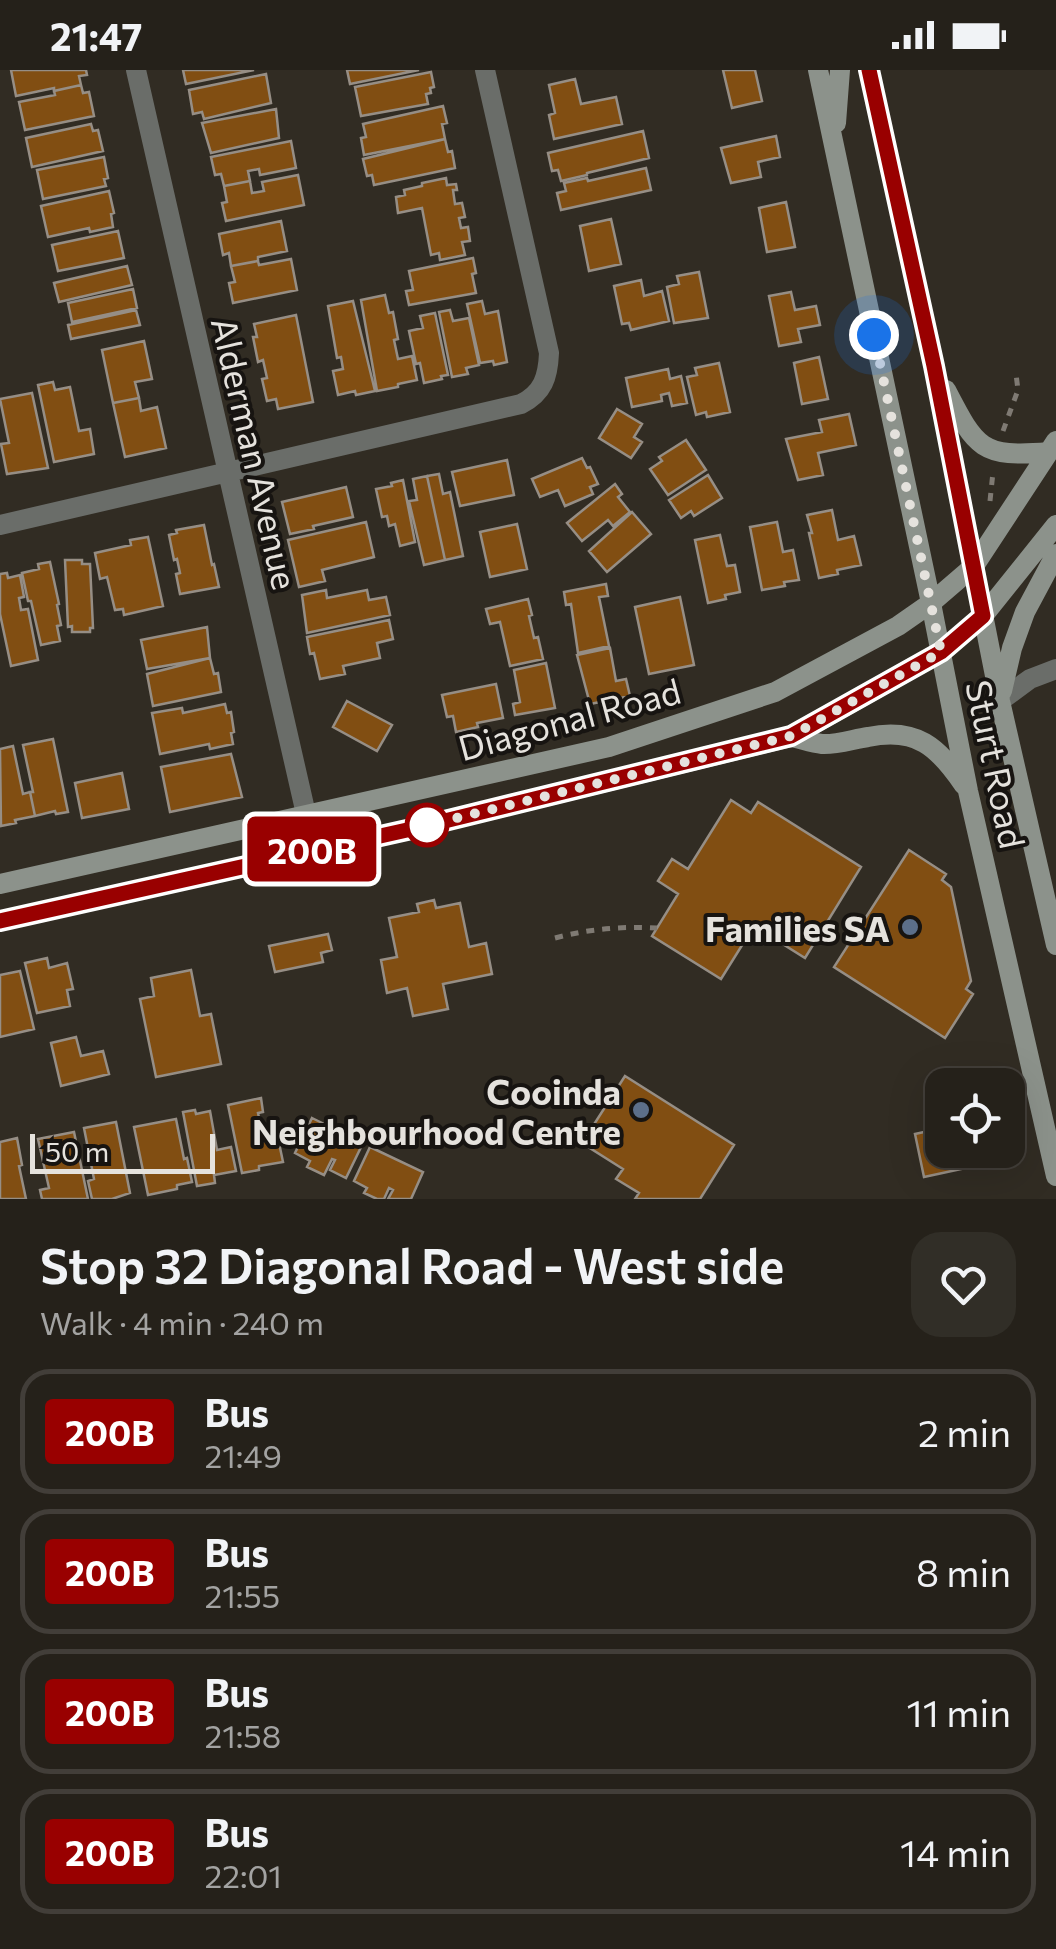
<!DOCTYPE html>
<html lang="en">
<head>
<meta charset="utf-8">
<style>
	:root { --surface:#25211a; --page:#312e27; --text:#f1f3f6; --muted:#a3a3a2; --line:#423e39 }
	body { margin:0; font-family:Commissioner,sans-serif; background:var(--page); color:var(--text); height:100vh; display:flex; flex-direction:column; font-size:38px; white-space:nowrap }
	* { box-sizing:border-box; margin:0 }
	p { font-size:32px; color:var(--muted) }
	.icon { flex:none; width:55px; height:55px; fill:none; stroke:currentColor; stroke-width:2; stroke-linecap:round; stroke-linejoin:round }
	.map { position:relative; height:1129px; overflow:hidden }
	.details { display:flex; flex-direction:column; background:var(--surface); flex:1 }
	.details>* { flex:none }
	.badge { padding:0 20px; border-radius:8px; font-size:35px; line-height:65px }
	.controls { position:absolute; left:925px; top:998px; display:grid; gap:20px }
	.controls a { display:grid; place-items:center; width:100px; height:100px; border-radius:20px; background:var(--surface); box-shadow:0 10px 40px #0002,0 0 0 2px var(--line); font-size:50px }
	.scale { position:absolute; left:30px; bottom:25px; width:185px; box-sizing:border-box; padding-left:10px; border:5px solid #e5e2dd; border-top:0; font-size:28px; line-height:35px; white-space:nowrap; color:#e5e2dd; -webkit-text-stroke:8px #171411; paint-order:stroke }
	.you { position:absolute; width:50px; height:50px; margin:-25px; border:8px solid #fff; border-radius:50%; background:#1a73e8; box-shadow:0 0 0 15px #1a73e833 }
	.map>.badge { position:absolute; translate:-50% -50%; box-shadow:0 0 0 5px #fff }
	.round { display:grid; place-items:center; flex:none; width:105px; height:105px; border-radius:30px; background:var(--page) }
	.overview { display:flex; align-items:center; justify-content:space-between; height:170px; padding:0 40px }
	h1 { font-size:48px; font-weight:600; line-height:75px }
	ul { padding:0; list-style:none }
	li { display:flex; align-items:center; gap:30px; height:125px; margin:0 20px 15px; padding:0 20px; border:5px solid var(--line); border-radius:30px }
	li div { flex:1 }
	li b { display:block; font-size:38px }
	li em { font-style:normal }
	li .badge { min-width:110px; font-weight:700; text-align:center }
	.status { display:flex; justify-content:space-between; align-items:center; height:70px; padding:0 50px; background:var(--surface); direction:ltr }
	.status svg { height:28px; fill:currentColor }
	.map>svg:first-child { display:block }
	.building { fill:#814e12; stroke:#968e85; stroke-width:2.5 }
	.lines { fill:none; stroke-linecap:round; stroke-linejoin:round }
	.path { stroke:#7f7a73; stroke-width:5; stroke-dasharray:8 8; stroke-linecap:butt }
	.minor { stroke:#6a6d69; stroke-width:20 }
	.secondary { stroke:#8c928b; stroke-width:20 }
	.line-casing { stroke:#fff; stroke-width:22 }
	.line { stroke:#900; stroke-width:15 }
	.walk { stroke:#e5e2dd; stroke-width:10; stroke-dasharray:0 18 }
	.stop-dot { fill:#fff; stroke:#900; stroke-width:5 }
	.service-dot { fill:#5c6f8a; stroke:#171411; stroke-width:4 }
	.labels { text-anchor:middle; dominant-baseline:central; stroke-width:8; stroke-linejoin:round; paint-order:stroke }
	.street-label { font-size:35px; fill:#e5e2dd; stroke:#171411 }
	.poi-label { font-size:35px; font-weight:bold; fill:#e5e2dd; stroke:#171411; text-anchor:end }
</style>
</head>
<body>
<div class="status"><b>21:47</b><svg viewBox="0 0 49 12"><path d="M0 12V9h3v3zM5 12V6h3v6zM10 12V3h3v9zM15 12V0h3v12zM26 1h20v11H26zM47 4h2v5h-2z"/></svg></div>
<div class="map">
<svg width="1056" height="1129" viewBox="0 0 1056 1129">
	<rect width="100%" height="100%" fill="#312c23"/>
	<path class="building" d="M11,0H86L87,5L79,6L81,15L54,21V18L16,26Z
		M183,0H254L186,14Z
		M347,0H419L350,14Z
		M723,0H755L762,31L732,38Z
		M431,2L434,17L430,18L431,23L426,24L428,34L361,46L355,17Z
		M266,4L271,33L204,49L202,42L193,44L189,20Z
		M575,9L581,34L616,27L622,54L554,69L549,45L555,43L549,15Z
		M81,15L83,23L89,22L94,46L25,60L19,32L55,25L54,21Z
		M443,36L447,53L442,54L445,69L364,85L361,68L366,67L363,54Z
		M276,39L279,68L211,83L202,53Z
		M91,54L93,61L98,60L103,81L32,97L26,68Z
		M643,61L649,88L587,103V105L561,111L558,100L552,101L548,83Z
		M776,66L780,87L758,92L761,107L731,113L721,78Z
		M445,69L448,82L452,81L455,98L374,115L372,105L367,106L363,89Z
		M291,71L296,98L260,105L259,99L248,101L250,111L224,116L221,104L215,105L211,87Z
		M104,87L108,108L104,109L106,116L43,129L37,100Z
		M646,98L651,120L561,140L557,123L566,121L564,113L587,108L588,111Z
		M298,105L304,135L226,151L222,133L227,132L224,116L250,111L252,123L264,121L262,112Z
		M446,108L447,115L456,114L457,120H453L455,134L462,133L465,147L459,148L461,158L468,157L470,171L462,172L465,185L440,190L439,183L431,185L422,138L398,143L396,127L405,125L404,120L422,116V113Z
		M109,121L114,143L111,144L113,157L90,162L89,158L48,167L41,136Z
		M786,132L795,177L767,182L759,138Z
		M611,149L621,194L589,201L580,156Z
		M281,151L287,181L258,187V191L231,196L229,183L223,185L219,164Z
		M118,161L124,188L58,201L52,175Z
		M473,188L476,203L472,204L476,223L409,235L406,221L413,220L409,201Z
		M291,189L297,220L233,233L229,213L235,212L231,196L258,191L259,195Z
		M127,196L132,215L59,232L54,213Z
		M699,202L708,248L674,253L667,217L679,214L677,206Z
		M641,210L644,226L662,221L669,251L631,260L629,253L622,254L614,216Z
		M133,219L137,238L72,252L68,233Z
		M791,222L795,240L816,236L820,255L798,259L801,272L779,276L769,226Z
		M385,225L389,243L393,242L398,269L394,270L398,289L412,286L417,310L398,314V317L377,321L361,230Z
		M353,231L375,321L356,325L355,321L338,325L333,301L343,299L341,287L337,288L328,236Z
		M482,231L485,244L498,241L507,292L494,295L493,291L480,293L467,234Z
		M136,240L140,255L71,269L68,255Z
		M450,240L453,251L469,248L479,295L466,298L468,304L452,307L439,242Z
		M435,243L448,305L441,306L442,309L424,313L420,293L416,294L409,261L423,258L420,246Z
		M296,245L313,332L278,339L276,329L267,331L262,309L267,308L263,290L258,292L253,267H257L254,254Z
		M144,271L152,309L135,312L139,328L113,333L102,280Z
		M819,287L828,329L802,334L794,293Z
		M719,293L730,342L707,347L706,342L696,345L687,307L697,305L695,298Z
		M668,299L670,309L681,306L687,333L672,336L669,323L661,325L662,331L632,337L626,308Z
		M53,312L55,320L70,317L79,361L90,359L94,384L54,392L38,315Z
		M32,323L48,398L7,404L1,374L9,373L0,329Z
		M139,328L141,341L157,337L166,378L125,387L113,333Z
		M617,339L642,354L634,367L642,372L631,388L599,368Z
		M849,344L856,375L818,383L823,405L798,410L786,369L822,362L819,350Z
		M686,370L706,400L668,425L650,399L662,391L659,387Z
		M582,388L587,398L590,397L598,414L590,417L593,424L565,436L558,420L540,427L532,409Z
		M507,390L514,425L460,436L452,402Z
		M439,404L443,424L450,422L463,486L445,490L427,406Z
		M708,405L722,428L694,446L691,441L681,448L669,430Z
		M427,406L445,490L424,495L409,431L417,430L413,409Z
		M403,410L415,472L400,476L395,454L389,456L387,446L382,447L376,419L392,416L391,413Z
		M615,414L622,424L618,427L630,442L613,456L608,450L582,471L567,453Z
		M346,417L353,447L313,456L314,459L290,464L282,432Z
		M832,440L838,470L854,466L861,495L837,500L838,504L819,508L809,463H812L807,445Z
		M632,442L651,464L607,502L589,481Z
		M366,452L374,487L322,500L325,511L299,517L288,470Z
		M777,452L783,482L793,480L799,510L784,512L785,516L762,520L750,457Z
		M517,454L527,499L490,507L480,462Z
		M204,455L212,495L214,494L219,517L180,524L176,504L180,503L177,489L174,490L169,465L177,463L176,460Z
		M720,465L727,496L735,495L740,522L725,525L726,529L708,533L695,470Z
		M148,467L163,536L124,545L123,539L115,540L107,507L100,509L95,483L131,475L130,470Z
		M65,490H82V494H90L93,558H90V562H72V556L68,557Z
		M50,492L59,534L57,535L61,555L57,556L60,571L41,575L31,531H28L22,503L39,499L38,494Z
		M7,503L8,508L20,505L24,527L19,528L21,540L28,539L38,590L11,596L0,544V504Z
		M606,514L608,526L599,527L609,576L578,583L571,534L566,535L564,522Z
		M326,520L327,528L367,520L369,530L386,527L390,545L307,563L302,525Z
		M680,527L694,595L649,604L635,537Z
		M528,529L532,545L529,546L534,568L538,567L543,589L510,596L500,552L490,554L486,539Z
		M389,550L393,569L377,573L380,588L343,596L345,604L320,609L314,583L310,584L307,567Z
		M207,557L210,588L147,599L141,570Z
		M610,578L616,611L626,609L630,626L590,634L577,585Z
		M210,588L214,604L218,603L221,622L153,636L147,604Z
		M546,593L555,638L515,645L513,634L520,632L514,600Z
		M496,614L503,648L477,653L478,657L456,662L453,646L447,647L442,625Z
		M347,631L392,655L377,681L333,657Z
		M225,634L227,643L231,642L234,662L231,663L233,674L210,679L209,674L160,684L152,643L182,638L183,643Z
		M53,669L68,742L56,744L55,741L35,746L30,722H33L23,675Z
		M13,676L23,724L30,722L35,746L15,750L16,753L1,756L0,679Z
		M231,684L242,727L170,742L161,697Z
		M122,703L129,739L82,748L75,713Z
		M731,730L751,743L758,732L861,797L805,888L754,856L721,909L652,866L678,824L658,811L672,789L688,799Z
		M909,780L946,804L942,810L951,817L971,911L966,919L973,924L945,968L834,897Z
		M434,830L436,838L460,833L469,877L486,873L492,904L443,914L448,939L413,946L407,918L387,923L381,890L397,887L389,848L419,842L417,834Z
		M328,864L332,880L321,883L323,892L275,902L269,876Z
		M47,888L49,898L67,893L73,919L67,920L70,936L37,943L25,893Z
		M191,900L200,946L211,944L221,994L156,1007L140,929L154,926L151,908Z
		M20,901L34,959L0,967V905Z
		M76,967L81,986L103,981L109,1004L61,1016L51,973Z
		M625,1006L734,1075L700,1129H635L639,1123L616,1109L623,1099L582,1073Z
		M261,1028L263,1042L258,1043L264,1071L278,1068L283,1092L259,1096V1100L242,1103L228,1035Z
		M195,1040L196,1044L210,1041L217,1080L231,1077L236,1101L214,1105L215,1113L197,1116L183,1042Z
		M312,1048L363,1073L346,1108L330,1100L335,1090L332,1089L324,1105L307,1097L310,1091L295,1083Z
		M176,1049L184,1089L187,1088L192,1112L177,1115V1119L148,1125L134,1057Z
		M116,1052L130,1123L112,1129H92L88,1111L94,1109L84,1058Z
		M942,1058V1080H987L989,1093L924,1107L915,1064Z
		M74,1062L88,1129H42L40,1120L49,1118L38,1069Z
		M17,1068L22,1095L19,1096L26,1129H0V1072Z
		M370,1077L423,1102L411,1129H388L393,1120L389,1118L384,1129H377L364,1123L367,1118L354,1111Z"/>
	<g class="lines">
		<path class="path" d="M1003,361L1018,320L1016,304
			M990,431L993,402
			M555,868C589,859 621,856 657,858"/>
		<path class="minor" d="M136,0L314,779
			M0,455L521,334C543,323 548,307 549,283L485,0
			M1000,631L1030,609L1056,599"/>
		<path class="secondary" d="M818,0L931,533L968,721L1056,1106
			M869,0L934,296L1000,631L1056,875
			M836,53L840,0
			M946,320C976,378 981,388 1049,382
			M1002,621L1012,578L1025,542L1056,484
			M791,667C801,669 812,673 822,674C836,675 854,669 868,667C917,657 938,677 964,715
			M0,814L609,677L775,622L898,556L931,533L974,496L1056,371
			M0,851L416,758L791,667L941,582L983,546L1056,455"/>
	</g>
	<g class="lines">
		<defs>
			<path id="line" d="M0,851L416,758L791,666L941,582L983,546L934,296L869,0"/>
		</defs>
		<use href="#line" class="line-casing"/>
		<use href="#line" class="line"/>
		<path class="walk" d="M427,755L416,758L791,666L941,582L874,265"/>
	</g>
	<circle class="stop-dot" cx="427" cy="755" r="20"/>
	<g class="service-dot">
		<circle cx="910" cy="857" r="10"/>
		<circle cx="641" cy="1040" r="10"/>
	</g>
	<g class="labels">
		<g class="street-label">
			<text transform="translate(256 383) rotate(77)">Alderman Avenue</text>
			<text transform="translate(569 648) rotate(-15)">Diagonal Road</text>
			<text transform="translate(997 694) rotate(78)">Sturt Road</text>
		</g>
		<g class="poi-label">
			<text x="890" y="857">Families SA</text>
			<text x="621" y="1020">Cooinda<tspan x="621" dy="40">Neighbourhood Centre</tspan></text>
		</g>
	</g>
</svg>
<div class="controls">
<a><svg class="icon" aria-label="locate" viewBox="0 0 24 24"><circle cx="12" cy="12" r="6"/><path d="M12 2v4M12 18v4M2 12h4M18 12h4"/></svg></a>
</div>
<div class="scale">50 m</div>
<div class="you" style="left:874px;top:265px"></div>
<b class="badge" style="left:312px;top:779px;background:#900;color:#fff">200B</b>
</div>
<section class="details">
<div class="overview"><div><h1>Stop 32 Diagonal Road - West side</h1><p>Walk · 4 min · 240 m</p></div><a class="round"><svg class="icon" aria-label="heart" viewBox="0 0 24 24"><path d="M12 20l-8-8c-3-5 5-10 8-4 3-6 11-1 8 4z"/></svg></a></div>
<ul>
<li><span class="badge" style="background:#900;color:#fff">200B</span><div><b>Bus</b><p>21:49</p></div><em>2 min</em></li>
<li><span class="badge" style="background:#900;color:#fff">200B</span><div><b>Bus</b><p>21:55</p></div><em>8 min</em></li>
<li><span class="badge" style="background:#900;color:#fff">200B</span><div><b>Bus</b><p>21:58</p></div><em>11 min</em></li>
<li><span class="badge" style="background:#900;color:#fff">200B</span><div><b>Bus</b><p>22:01</p></div><em>14 min</em></li>
</ul>
</section>
</body>
</html>
